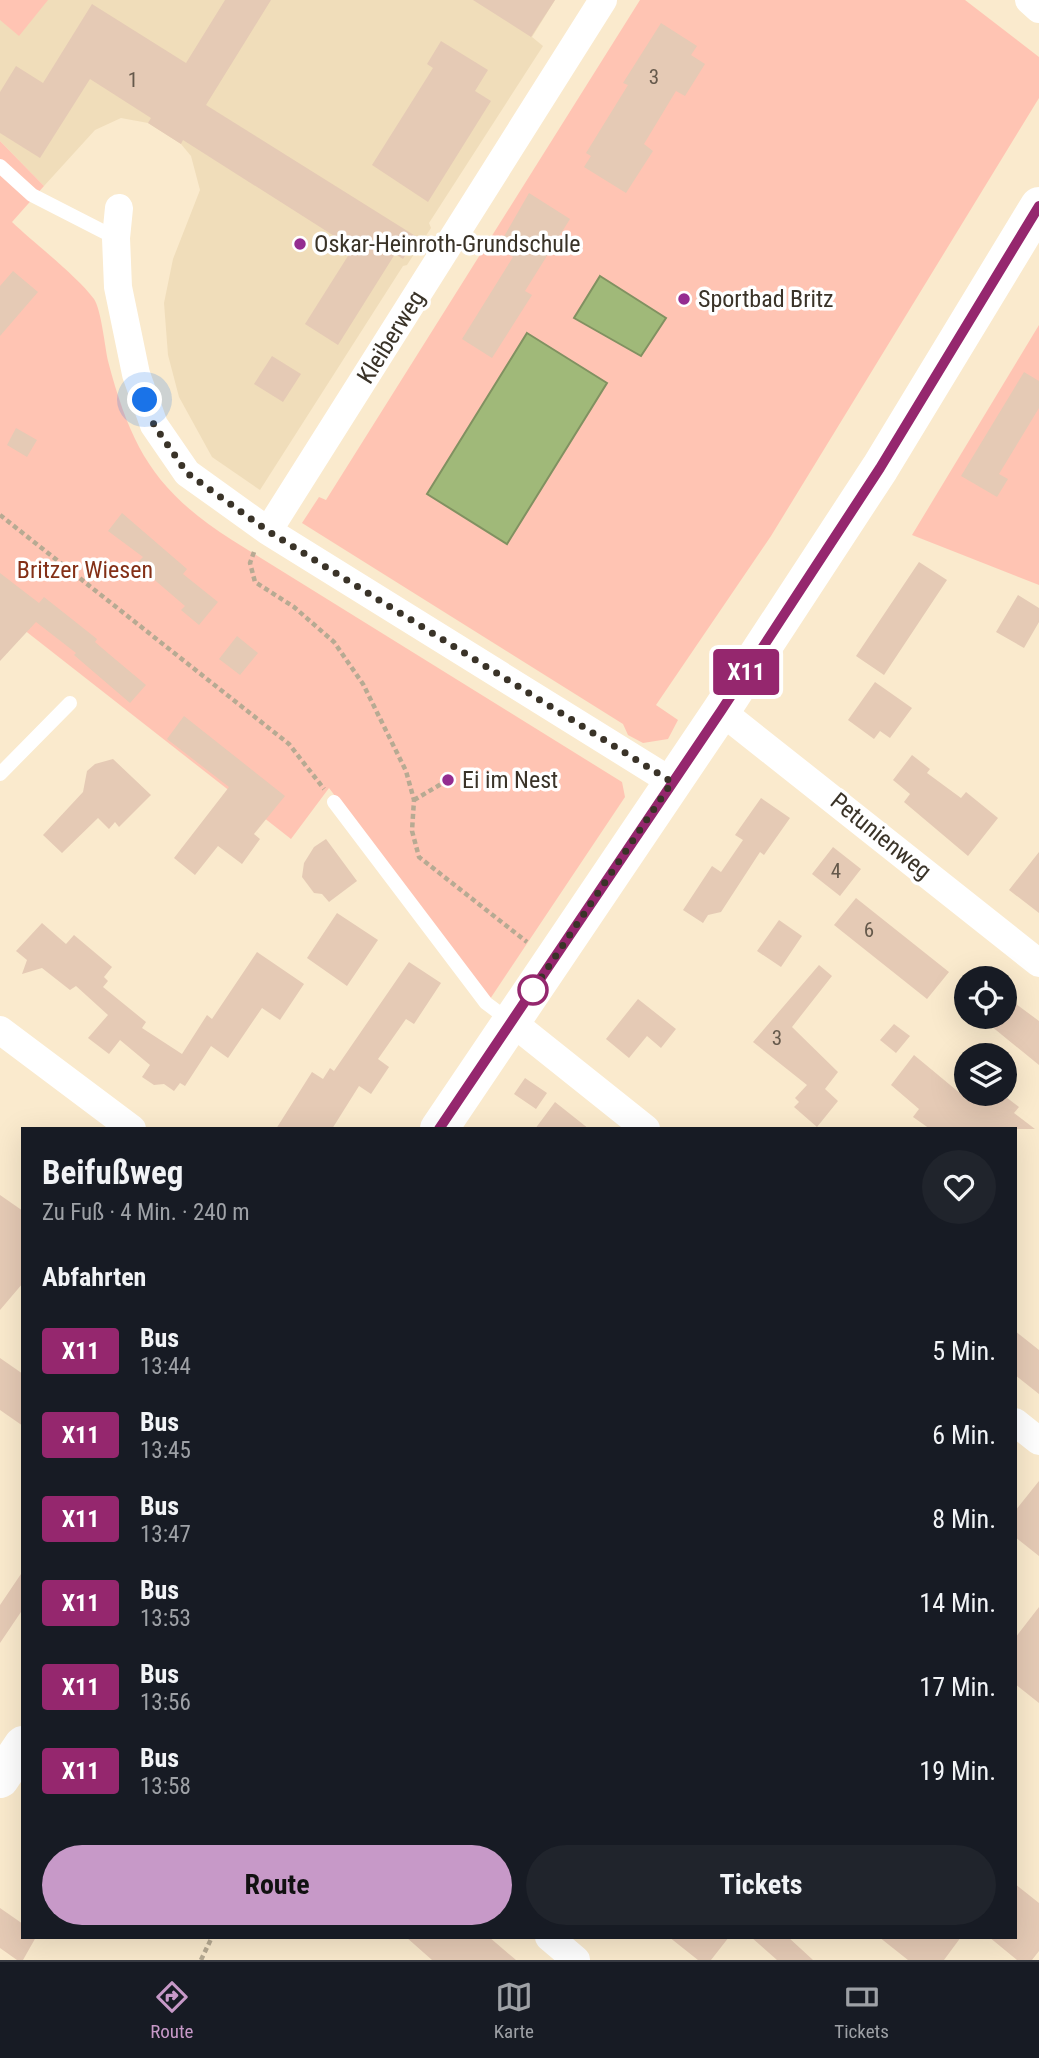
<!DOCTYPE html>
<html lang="de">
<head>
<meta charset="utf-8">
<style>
	:root { --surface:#171b24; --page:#20242c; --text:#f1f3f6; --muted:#9ea1a6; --line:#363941; --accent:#c799c8 }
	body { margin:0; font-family:"Roboto Condensed",sans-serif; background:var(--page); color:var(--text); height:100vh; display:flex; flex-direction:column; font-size:26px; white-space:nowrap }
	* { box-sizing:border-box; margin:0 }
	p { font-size:23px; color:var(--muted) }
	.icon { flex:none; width:38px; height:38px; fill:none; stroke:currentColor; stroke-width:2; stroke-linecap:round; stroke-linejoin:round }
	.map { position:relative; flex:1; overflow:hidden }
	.panel { position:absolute; left:21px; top:1127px; width:996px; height:812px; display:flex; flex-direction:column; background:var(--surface); border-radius:0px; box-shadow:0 7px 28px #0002 }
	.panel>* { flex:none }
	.badge { padding:0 14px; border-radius:5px; font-size:24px; line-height:46px }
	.tools { position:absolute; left:954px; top:966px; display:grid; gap:14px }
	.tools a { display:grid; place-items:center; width:63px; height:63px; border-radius:50%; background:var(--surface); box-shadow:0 7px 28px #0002; font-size:35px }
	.you { position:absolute; width:35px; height:35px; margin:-18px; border:5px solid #fff; border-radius:50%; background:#1a73e8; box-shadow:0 0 0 10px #1a73e833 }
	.map>.badge { position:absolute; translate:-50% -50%; box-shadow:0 0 0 4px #fff }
	h2 { padding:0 21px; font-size:26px; line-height:63px }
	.round { display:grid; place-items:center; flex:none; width:74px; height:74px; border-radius:37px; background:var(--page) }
	.overview { display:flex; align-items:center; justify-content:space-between; height:119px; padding:0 21px }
	h1 { font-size:33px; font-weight:700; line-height:52px }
	.primary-button { display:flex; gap:14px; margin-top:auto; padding:14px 21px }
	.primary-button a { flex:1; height:80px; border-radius:42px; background:var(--accent); color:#111; font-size:28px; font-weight:700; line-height:80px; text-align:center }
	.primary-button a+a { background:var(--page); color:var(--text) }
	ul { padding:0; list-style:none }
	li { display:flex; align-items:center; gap:21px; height:84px; padding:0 21px }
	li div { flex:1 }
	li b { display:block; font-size:26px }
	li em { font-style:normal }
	li .badge { min-width:77px; font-weight:700; text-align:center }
	.menu { display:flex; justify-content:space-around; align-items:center; height:98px; border-top:2px solid var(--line); background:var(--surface); font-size:19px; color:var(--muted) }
	.menu a { display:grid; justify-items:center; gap:4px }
	.menu .selected { color:var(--accent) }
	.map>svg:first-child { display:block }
	.built { fill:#f0ddba }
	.green { fill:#ffc4b3 }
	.water { fill:#a0b979; stroke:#819161; stroke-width:2 }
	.building { fill:#e5cab5 }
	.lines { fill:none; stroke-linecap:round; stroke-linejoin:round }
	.path { stroke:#b7aa93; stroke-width:4.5; stroke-dasharray:5 3.5; stroke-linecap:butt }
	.lane { stroke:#fff; stroke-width:14 }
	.street { stroke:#fff; stroke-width:28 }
	.secondary { stroke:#fff; stroke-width:38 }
	.line-casing { stroke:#fff; stroke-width:16 }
	.line { stroke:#95276e; stroke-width:10 }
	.walk { stroke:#3a3328; stroke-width:7; stroke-dasharray:0 12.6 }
	.poi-dot { fill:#942c90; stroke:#fff; stroke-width:2.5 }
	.stop-dot { fill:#fff; stroke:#95276e; stroke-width:3.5 }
	.labels { text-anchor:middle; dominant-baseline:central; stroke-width:7; stroke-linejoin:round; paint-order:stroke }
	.number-label { font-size:21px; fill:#65594b }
	.poi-label { font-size:24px; fill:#3a3328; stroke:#fff; text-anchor:start }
	.street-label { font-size:24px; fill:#3a3328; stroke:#fff }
	.park-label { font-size:24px; fill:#843017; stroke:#fff }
</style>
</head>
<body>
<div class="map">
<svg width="1039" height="1960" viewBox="0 0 1039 1960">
	<rect width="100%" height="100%" fill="#faeacd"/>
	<path class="built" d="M0,0H555L532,37L543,46L429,223L431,228L407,265L403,266L260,490L212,457L179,397L168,355L164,303L173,259L200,190L191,156L181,144L148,123L121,118L95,130L44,186L0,141Z"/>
	<path class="green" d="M0,0H48L19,36L0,20Z
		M640,0H965L1039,57V98L771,536L656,705L678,720L668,739L643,743L628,735L623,724L302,523L319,497L326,500Z
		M0,141L44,186L12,222C34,243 77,276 94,299C101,309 105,347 108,361C131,448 155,491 232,540L622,782L625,797L490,999L329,788L291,839L0,611Z
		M1039,325V585L912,535Z"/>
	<path class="water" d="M600,276L666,318L641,356L574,318Z
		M527,333L607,383L507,544L427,494Z"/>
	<path class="building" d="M225,0H271L206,105L417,237L403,259L395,254L338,345L305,324L353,248L183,140L181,144L148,123L151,118L90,79L40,158L0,133V92L16,66L43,83L92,4L186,63Z
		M473,0H555L531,37Z
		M661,23L697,46L691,55L705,64L685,96L676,91L644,144L653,151L626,193L584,167L591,156L586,153L628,85L623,83Z
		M441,41L488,70L475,91L491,101L428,202L372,165L433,68L427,64Z
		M529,193L570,219L525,291L532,295L492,358L462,339L513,257L498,247Z
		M13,271L38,292L0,336V286Z
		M272,356L301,374L283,402L254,384Z
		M1024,372L1039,381V408L999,474L1008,479L997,497L961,476Z
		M16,428L37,440L27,457L7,445Z
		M122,513L187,569L183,574L218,602L199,625L181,610L185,606L136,564L143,557L108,531Z
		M919,562L947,580L884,675L856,656Z
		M0,573L39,603L44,597L97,639L95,642L109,654L146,685L130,703L74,655L76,653L36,622L0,661Z
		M1018,595L1039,608V622L1024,648L996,632Z
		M237,636L258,653L240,675L219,659Z
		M875,682L912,708L890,738L880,731L874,739L848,720Z
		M184,716L285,796L254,834L260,839L242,864L218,846L195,875L174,858L229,787L167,739Z
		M912,755L930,769L927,773L961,798L966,792L998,818L968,856L904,802L910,794L893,780Z
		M113,759L151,795L119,827L115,822L109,829L98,818L62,853L43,835L83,792L87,771L95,764Z
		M761,798L790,818L764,855L760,852L721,912L708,915L703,923L683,910L712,866L721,872L743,840L735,835Z
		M326,839L357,881L329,902L322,894L314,893L302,877L304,863L314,847Z
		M833,847L861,869L840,896L812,874Z
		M1039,852V913L1009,890Z
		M856,898L949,972L927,999L834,925Z
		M337,913L378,940L347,986L307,958Z
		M779,920L802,936L781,967L757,951Z
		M42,923L66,944L74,935L112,967L104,977L108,981L103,987L146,1022L142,1028L182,1054L207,1015L212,1019L257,952L304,984L280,1020L262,1008L228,1058L211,1046L185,1086L180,1083L174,1091L164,1084L154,1085L142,1077L150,1065L120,1040L109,1054L88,1038L108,1015L76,986L70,990L42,968L22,974L27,960L16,951Z
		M409,962L441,983L414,1024L406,1019L378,1059L389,1067L371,1094L359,1086L332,1129H276L312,1072L323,1079L330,1068L334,1071Z
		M819,965L832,976L792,1027L838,1072L825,1089L838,1101L817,1127L794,1107L799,1102L795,1098L807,1085L753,1042Z
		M1004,995L1039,1021V1065L980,1017H1004Z
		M638,999L676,1029L661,1048L647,1036L629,1058L606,1039Z
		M894,1024L910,1036L896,1053L880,1040Z
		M914,1055L961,1094H1002L1019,1107L1014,1113L1035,1129H930L913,1117L919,1109L891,1085Z
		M525,1078L547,1093L536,1109L514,1094Z
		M555,1102L589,1129H535Z
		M0,1195L23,1211V1283L0,1310Z
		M1015,1331L1039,1350V1394L1015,1375Z
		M0,1358L23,1374V1426L0,1410Z
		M1039,1481V1556L1015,1537V1511Z
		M23,1571V1609L0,1643V1605Z
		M1039,1607V1703L1015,1684V1638Z
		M1015,1884L1039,1903V1951L1032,1960H1017L989,1937H1015Z
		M0,1908L23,1924V1937H36L23,1960H17L0,1948Z
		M406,1937H489L516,1960H432Z
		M669,1937H729L711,1960H698Z
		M751,1937H788L813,1960H777Z
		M879,1937H961L944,1960H908Z"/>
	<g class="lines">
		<path class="path" d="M0,515L289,744L324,789
			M254,552L250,563L255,582L294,607L334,642L363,684L406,771L414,800L412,831L419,857L527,942
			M414,800L448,780
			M201,1960L212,1937"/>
		<path class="lane" d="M0,166L32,195L116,238
			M0,774L70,703
			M334,802L486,1003L510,1021"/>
		<path class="street" d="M1029,0L1039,9
			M119,208L116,238L118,287L136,374L154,425L187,473L268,531L672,782
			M268,531L603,0
			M721,711L1039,963
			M512,1022L646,1129
			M0,1030L132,1129
			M1015,1422L1039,1441
			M549,1937L576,1960"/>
		<path class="secondary" d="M439,1129L721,711L880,468L1039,206
			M0,1779L23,1745"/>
	</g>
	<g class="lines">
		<defs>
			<path id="line" d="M439,1129L721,711L880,468L1039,206"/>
		</defs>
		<use href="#line" class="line-casing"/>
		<use href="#line" class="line"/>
		<path class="walk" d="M145,400L154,425L187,473L268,531L672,782L533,990"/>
	</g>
	<g class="poi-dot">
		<circle cx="300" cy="244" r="7"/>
		<circle cx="684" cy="299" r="7"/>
		<circle cx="448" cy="780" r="7"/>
	</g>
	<circle class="stop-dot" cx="533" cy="990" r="14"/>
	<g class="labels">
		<g class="number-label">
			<text x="654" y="77">3</text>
			<text x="133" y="80">1</text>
			<text x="836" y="871">4</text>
			<text x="869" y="930">6</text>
			<text x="777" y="1038">3</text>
		</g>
		<g class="poi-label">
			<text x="314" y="244">Oskar-Heinroth-Grundschule</text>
			<text x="698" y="299">Sportbad Britz</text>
			<text x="462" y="780">Ei im Nest</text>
		</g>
		<g class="street-label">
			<text transform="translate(391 337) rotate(-58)">Kleiberweg</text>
			<text transform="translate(881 836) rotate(39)">Petunienweg</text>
		</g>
		<g class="park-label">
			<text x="85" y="570">Britzer Wiesen</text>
		</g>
	</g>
</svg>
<div class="tools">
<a><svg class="icon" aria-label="locate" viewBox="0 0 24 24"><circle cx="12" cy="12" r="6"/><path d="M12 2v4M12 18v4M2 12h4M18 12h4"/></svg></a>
<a><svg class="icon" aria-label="layers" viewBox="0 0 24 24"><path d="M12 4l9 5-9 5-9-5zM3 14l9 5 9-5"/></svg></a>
</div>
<div class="you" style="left:145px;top:400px"></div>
<b class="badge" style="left:746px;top:672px;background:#95276e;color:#fff">X11</b>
<section class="panel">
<div class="overview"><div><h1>Beifußweg</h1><p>Zu Fuß · 4 Min. · 240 m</p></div><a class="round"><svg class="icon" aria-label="heart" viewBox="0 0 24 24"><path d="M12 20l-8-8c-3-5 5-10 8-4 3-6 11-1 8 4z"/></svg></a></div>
<h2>Abfahrten</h2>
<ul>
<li><span class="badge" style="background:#95276e;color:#fff">X11</span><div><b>Bus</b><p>13:44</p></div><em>5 Min.</em></li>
<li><span class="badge" style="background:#95276e;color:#fff">X11</span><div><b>Bus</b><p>13:45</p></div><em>6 Min.</em></li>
<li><span class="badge" style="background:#95276e;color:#fff">X11</span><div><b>Bus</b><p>13:47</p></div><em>8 Min.</em></li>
<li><span class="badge" style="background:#95276e;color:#fff">X11</span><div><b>Bus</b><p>13:53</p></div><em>14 Min.</em></li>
<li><span class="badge" style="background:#95276e;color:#fff">X11</span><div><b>Bus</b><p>13:56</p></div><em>17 Min.</em></li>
<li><span class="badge" style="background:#95276e;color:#fff">X11</span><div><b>Bus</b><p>13:58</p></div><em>19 Min.</em></li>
</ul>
<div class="primary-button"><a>Route</a><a>Tickets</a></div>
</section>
</div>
<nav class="menu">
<a class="selected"><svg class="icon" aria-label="directions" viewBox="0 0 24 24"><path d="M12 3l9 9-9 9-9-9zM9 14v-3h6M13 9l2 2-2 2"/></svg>Route</a>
<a><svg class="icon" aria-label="map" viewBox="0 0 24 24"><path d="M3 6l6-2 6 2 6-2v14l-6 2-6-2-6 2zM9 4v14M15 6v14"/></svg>Karte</a>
<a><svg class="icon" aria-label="tickets" viewBox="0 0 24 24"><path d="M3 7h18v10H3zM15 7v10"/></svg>Tickets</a>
</nav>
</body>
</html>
